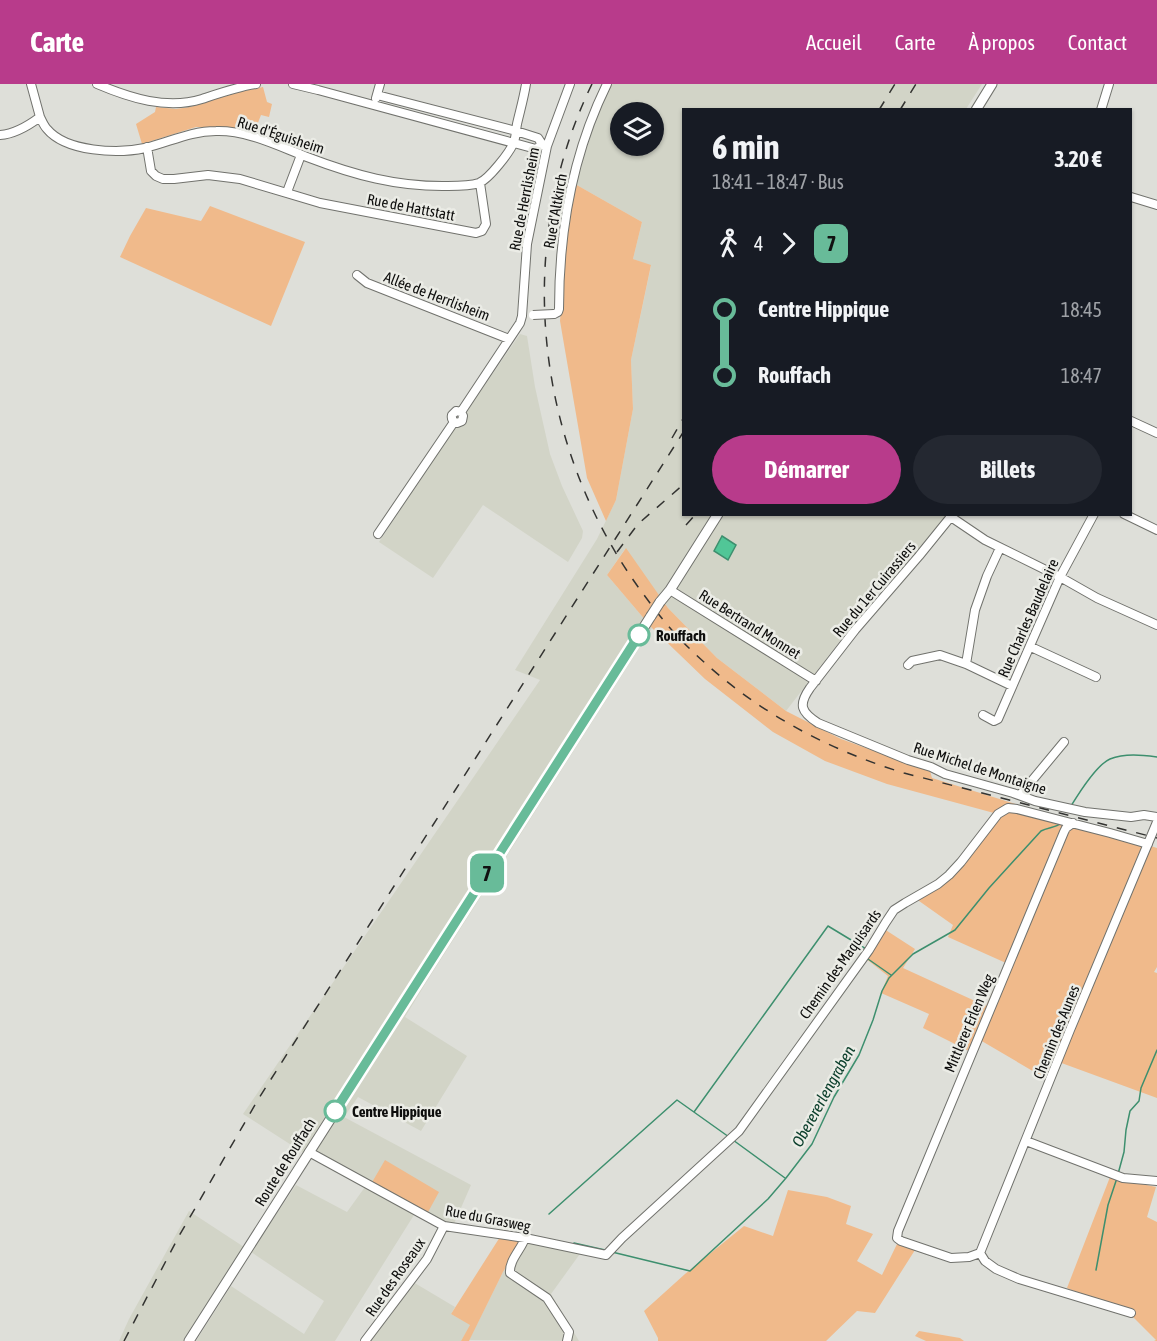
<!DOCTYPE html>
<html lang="fr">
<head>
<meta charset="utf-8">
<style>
	:root { --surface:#171b24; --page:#242831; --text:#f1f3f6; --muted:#9ea1a6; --accent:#b83b8b }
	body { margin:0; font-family:"Asap Condensed",sans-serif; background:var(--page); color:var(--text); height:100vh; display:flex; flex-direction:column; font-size:22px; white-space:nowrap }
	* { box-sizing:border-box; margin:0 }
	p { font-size:20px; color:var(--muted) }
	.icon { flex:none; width:33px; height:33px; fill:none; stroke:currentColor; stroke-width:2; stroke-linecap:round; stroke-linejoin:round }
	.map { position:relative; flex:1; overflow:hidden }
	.details { position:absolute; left:682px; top:24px; width:450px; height:408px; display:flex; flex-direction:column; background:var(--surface); border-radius:0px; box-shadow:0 2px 4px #0004 }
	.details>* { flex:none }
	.badge { padding:0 12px; border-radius:9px; font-size:21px; line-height:39px }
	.tools { position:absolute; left:610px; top:18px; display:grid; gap:12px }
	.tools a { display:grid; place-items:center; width:54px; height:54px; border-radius:50%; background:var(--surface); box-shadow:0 2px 4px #0004; font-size:30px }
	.map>.badge { position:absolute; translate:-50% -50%; box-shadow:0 0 0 3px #fff }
	.legs { display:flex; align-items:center; gap:9px; height:66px; padding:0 30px; font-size:20px }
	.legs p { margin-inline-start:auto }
	.headline { display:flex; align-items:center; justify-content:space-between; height:102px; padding:0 30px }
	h1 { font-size:33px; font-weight:700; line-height:45px }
	.action { display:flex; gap:12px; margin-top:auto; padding:12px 30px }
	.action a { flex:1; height:69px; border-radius:36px; background:var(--accent); color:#fff; font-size:24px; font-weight:700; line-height:69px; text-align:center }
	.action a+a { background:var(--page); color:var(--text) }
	ul { padding:0 30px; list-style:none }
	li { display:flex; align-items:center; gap:21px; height:66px; font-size:22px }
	li i { display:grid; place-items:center; width:9px; height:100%; margin:0 8px; background:currentColor }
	li i::after { content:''; width:15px; height:15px; margin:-8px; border:4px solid; border-radius:50%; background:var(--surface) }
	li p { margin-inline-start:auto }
	li:first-child i { background:linear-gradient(#0000 50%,currentColor 0) }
	li:last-child i { background:linear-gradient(currentColor 50%,#0000 0) }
	header { display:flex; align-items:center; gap:36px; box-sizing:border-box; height:84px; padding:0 30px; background:var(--accent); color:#fff }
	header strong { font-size:28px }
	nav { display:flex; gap:33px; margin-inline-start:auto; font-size:21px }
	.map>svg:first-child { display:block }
	.built { fill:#d2d4c7; fill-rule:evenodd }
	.green { fill:#f0ba8b }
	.water { fill:#51c697; stroke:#3d8f6e; stroke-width:1.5 }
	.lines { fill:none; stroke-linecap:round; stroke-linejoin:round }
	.stream { stroke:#3d8f6e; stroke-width:1.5 }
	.minor-casing { stroke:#71726d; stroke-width:10 }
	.major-casing { stroke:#71726d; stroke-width:11 }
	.minor { stroke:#fff; stroke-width:8 }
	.major { stroke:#fff; stroke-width:9 }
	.rail { stroke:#333331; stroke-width:1.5; stroke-dasharray:10 10; stroke-linecap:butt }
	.minor-bridge-casing { stroke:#71726d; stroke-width:10; stroke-linecap:butt }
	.major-bridge-casing { stroke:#71726d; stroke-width:11; stroke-linecap:butt }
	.minor-bridge { stroke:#fff; stroke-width:8 }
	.major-bridge { stroke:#fff; stroke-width:9 }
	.line-1-casing { stroke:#fff; stroke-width:14 }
	.line-1 { stroke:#68bb99; stroke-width:9 }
	.stop-1-dot { fill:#fff; stroke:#68bb99; stroke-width:3 }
	.labels { text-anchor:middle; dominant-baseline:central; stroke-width:5; stroke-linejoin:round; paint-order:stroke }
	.street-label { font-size:15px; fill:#0e0e0d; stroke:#ebece6 }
	.stop-label { font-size:15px; font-weight:bold; fill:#0e0e0d; stroke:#ebece6; text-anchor:start }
	.water-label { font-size:16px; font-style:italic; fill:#0d402d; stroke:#ebece6 }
</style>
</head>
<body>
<header>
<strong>Carte</strong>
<nav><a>Accueil</a><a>Carte</a><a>À propos</a><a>Contact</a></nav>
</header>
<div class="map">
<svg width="1157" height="1257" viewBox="0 0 1157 1257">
	<rect width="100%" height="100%" fill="#dedfd9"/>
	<path class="built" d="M611,0H982L966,25L684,26V430L947,431L910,475L877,509L786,627L717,574L668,524L625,465L607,491L652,544L427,897L405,933L467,972L421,1047L358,1013L344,1033L471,1101L453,1142L414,1131L335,1257H196L231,1202L304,1250L324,1217L251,1168L296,1101L347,1128L365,1103L310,1073L243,1030L540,596L515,586L597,455L616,416L633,325L631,276L651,182L633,175L642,138L575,100L585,65L596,35ZM621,28H654V62H621Z
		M520,250L527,252L535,303L550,370L562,402L583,447L582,454L568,478L483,421L433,494L379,458L456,342H461L464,339L465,330Z
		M189,1127L244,1163L185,1257H119L129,1235Z
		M523,1155L582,1167L551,1210L579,1257L469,1256L503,1188Z
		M413,1198L455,1223L451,1230L471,1241L461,1257H368Z"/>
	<path class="green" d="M263,3L267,18L272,20L269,33L261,31L254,49L229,44L196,43L142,60L136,40L155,28L156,23L176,25L190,23L239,8Z
		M575,100L642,138L633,175L651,181L631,276L633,325L616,416L606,437L587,394L560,237L568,139Z
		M210,122L305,158L271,242L120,173L130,152L146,124L201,137Z
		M626,464L668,524L717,574L786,627L841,655L930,687L932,694L1157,764V883L1154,888L1157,889V1014L1056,977L1048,996L980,956L973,969L923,944L929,930L881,909L888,892L865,874L881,843L915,865L903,884L986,922L1006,879L948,853L953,841L912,812L951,786L994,729L887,700L825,677L773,648L705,595L652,544L607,491Z
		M385,1076L439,1108L427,1130L371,1100Z
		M1110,1093L1156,1103L1147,1133L1157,1138V1257H1154L1156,1256L1132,1232L1067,1204Z
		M788,1106L827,1113L851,1122L846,1140L873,1150L857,1177L882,1191L897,1160L915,1166L875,1229L857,1227L826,1257H658V1254L644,1227L685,1190L744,1142L773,1152Z
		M500,1153L523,1155L503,1188L469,1257H461L470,1241L451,1230Z
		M919,1247L960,1254L964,1257H926L915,1252Z"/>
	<path class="water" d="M722,452L736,461L728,476L714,467Z"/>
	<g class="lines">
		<path class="stream" d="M1071,722C1079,709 1096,681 1110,675C1125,669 1142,671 1157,673
			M868,875L891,891
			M694,1028L828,842L866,865
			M733,1056L785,1094
			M1118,1090L1124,1068L1126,1046L1130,1027L1139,1017L1141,1004L1157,966
			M549,1130L677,1016L729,1053
			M574,1159L605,1166
			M612,1168L690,1187L768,1115L786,1094L812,1060L834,1013L859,971L873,936L882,907L889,894L913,870L955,846L989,804L1041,747C1048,743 1056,744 1061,739
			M1096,1186L1108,1121L1117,1094"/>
		<defs>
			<path id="minor" d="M31,0L40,33
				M97,0C130,14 167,26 202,15C220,9 237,3 256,0
				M293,0L318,6L536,65L542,60
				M377,11L516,47L538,54L542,60L546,62
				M376,14L380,0
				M1101,26L1109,0
				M0,51C15,50 28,42 40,33C42,37 44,42 47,45C66,68 118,70 145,64C170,58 190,47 216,47C247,46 278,62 307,73C354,91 397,103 448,102C457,102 470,102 479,99C489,95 510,68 514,58C516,52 516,45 517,40C520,27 524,13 526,0
				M147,63L151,87L156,92L163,95H174L208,91L240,95L320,119L476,149L482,147L486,140L480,99
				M287,108L301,71
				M1131,113L1157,121
				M357,191L367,199L509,255
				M554,230L558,228L559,225C559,146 572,71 607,0
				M461,328L463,332L462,337L457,339C453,338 451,335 452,331L456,327L461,328L520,239L522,232L527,160L547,62L570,0
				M1131,337L1157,349
				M953,430L919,472L855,546L810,604C798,621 801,628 818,639L908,676L931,683L945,690L1013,709L1035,717L1085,728L1131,733L1144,731L1157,733
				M1124,430L1157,446
				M951,433L985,456L1060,493L1097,514L1157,541
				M378,450L454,338
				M670,506L816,597
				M1031,563L1096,593
				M966,580L975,526L987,492L1000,464
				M908,581L912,577L940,571L966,580L1012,602
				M983,631L994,637L998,635L1060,493L1094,430
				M1020,711L1064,658
				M1073,739L1066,744L1064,748L898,1147L897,1154L901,1157L951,1174L969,1173L980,1169L985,1177L996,1185L1019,1195L1131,1229
				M1026,1057L1123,1094L1157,1097
				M309,1068L444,1142L525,1154L606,1171L622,1154L739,1047L869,866L886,838L894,826L905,819L938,800L949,791L961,778L998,730L1008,724L1017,725L1110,749L1148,760
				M525,1154C521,1166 509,1176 510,1189L547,1214L569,1248L567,1257
				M980,1169L1070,946L1157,738
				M365,1257L427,1175L444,1142"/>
			<path id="major" d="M976,26L992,0
				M660,518L670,506L718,430
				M189,1257L651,532"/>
		</defs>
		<use href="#minor" class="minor-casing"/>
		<use href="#major" class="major-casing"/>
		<use href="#minor" class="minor"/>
		<use href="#major" class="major"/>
		<path class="rail" d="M592,0C512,164 535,365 644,511C658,530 673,549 691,566C752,625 823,664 904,689L1157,754
			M879,26L895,0
			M900,26L916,0
			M672,354L684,333
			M686,441L696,430
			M617,468L638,440L684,400
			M124,1257L179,1152L259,1014L684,347"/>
		<defs>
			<path id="minor-bridge" d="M533,231L554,230"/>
			<path id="major-bridge" d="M651,532L660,518"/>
		</defs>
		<use href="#minor-bridge" class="minor-bridge-casing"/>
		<use href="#major-bridge" class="major-bridge-casing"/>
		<use href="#minor-bridge" class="minor-bridge"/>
		<use href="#major-bridge" class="major-bridge"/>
	</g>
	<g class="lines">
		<defs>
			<path id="line-1" d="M335,1027L639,551"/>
		</defs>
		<use href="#line-1" class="line-1-casing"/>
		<use href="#line-1" class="line-1"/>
	</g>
	<g class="stop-1-dot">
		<circle cx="639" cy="551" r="10"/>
		<circle cx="335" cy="1027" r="10"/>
	</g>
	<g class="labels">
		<g class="street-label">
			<text transform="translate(281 51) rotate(18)">Rue d'Éguisheim</text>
			<text transform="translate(524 115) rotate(-79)">Rue de Herrlisheim</text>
			<text transform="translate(411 123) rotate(11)">Rue de Hattstatt</text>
			<text transform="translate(555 127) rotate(-80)">Rue d'Altkirch</text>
			<text transform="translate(437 212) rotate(21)">Allée de Herrlisheim</text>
			<text transform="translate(874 505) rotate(-50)">Rue du 1er Cuirassiers</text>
			<text transform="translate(1028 534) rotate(-66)">Rue Charles Baudelaire</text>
			<text transform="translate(750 540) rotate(32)">Rue Bertrand Monnet</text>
			<text transform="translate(980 684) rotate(18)">Rue Michel de Montaigne</text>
			<text transform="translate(840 880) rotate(-55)">Chemin des Maquisards</text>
			<text transform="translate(969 939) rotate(-67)">Mittlerer Erlen Weg</text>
			<text transform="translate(1056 948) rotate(-68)">Chemin des Aunes</text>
			<text transform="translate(285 1078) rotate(-58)">Route de Rouffach</text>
			<text transform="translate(488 1134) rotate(11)">Rue du Grasweg</text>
			<text transform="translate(395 1193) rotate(-55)">Rue des Roseaux</text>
		</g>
		<g class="stop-label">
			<text x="656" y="551">Rouffach</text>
			<text x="352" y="1027">Centre Hippique</text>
		</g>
		<g class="water-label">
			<text transform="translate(823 1012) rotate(-61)">Oberererlengraben</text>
		</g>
	</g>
</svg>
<div class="tools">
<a><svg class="icon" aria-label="layers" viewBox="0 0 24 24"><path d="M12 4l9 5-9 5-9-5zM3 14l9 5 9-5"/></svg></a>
</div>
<b class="badge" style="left:487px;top:789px;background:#68bb99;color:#111">7</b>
<section class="details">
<div class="headline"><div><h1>6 min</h1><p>18:41 – 18:47 · Bus</p></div><b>3.20 €</b></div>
<div class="legs"><svg class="icon" aria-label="walk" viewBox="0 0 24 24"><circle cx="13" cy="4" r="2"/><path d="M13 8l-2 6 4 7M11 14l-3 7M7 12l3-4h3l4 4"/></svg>4<svg class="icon" aria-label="forward" viewBox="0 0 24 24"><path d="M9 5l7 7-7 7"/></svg><b class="badge" style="background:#68bb99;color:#111">7</b></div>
<ul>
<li><i style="color:#68bb99"></i><b>Centre Hippique</b><p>18:45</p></li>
<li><i style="color:#68bb99"></i><b>Rouffach</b><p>18:47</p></li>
</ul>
<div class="action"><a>Démarrer</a><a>Billets</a></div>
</section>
</div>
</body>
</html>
